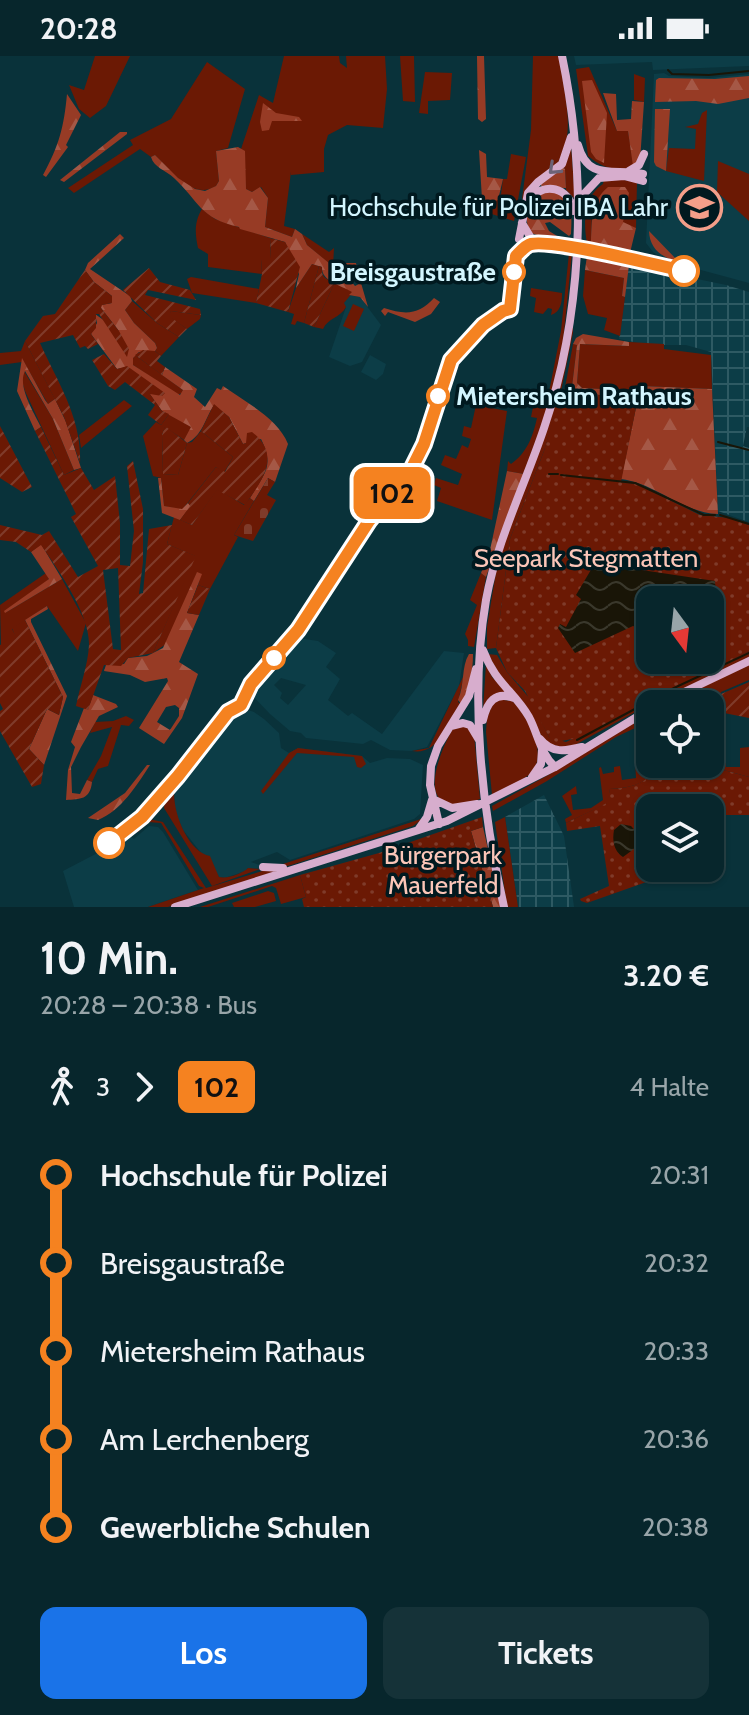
<!DOCTYPE html>
<html lang="de">
<head>
<meta charset="utf-8">
<style>
	:root { --surface:#07262c; --page:#153238; --text:#f1f3f6; --muted:#98a5a9; --line:#284348; --accent:#1a73e8 }
	body { margin:0; font-family:Cabin,sans-serif; background:var(--page); color:var(--text); height:100vh; display:flex; flex-direction:column; font-size:30px; white-space:nowrap }
	* { box-sizing:border-box; margin:0 }
	p { font-size:26px; color:var(--muted) }
	.icon { flex:none; width:44px; height:44px; fill:none; stroke:currentColor; stroke-width:2; stroke-linecap:round; stroke-linejoin:round }
	.map { position:relative; height:851px; overflow:hidden }
	.side { display:flex; flex-direction:column; background:var(--surface); flex:1 }
	.side>* { flex:none }
	.badge { padding:0 16px; border-radius:12px; font-size:28px; line-height:52px }
	.needle { width:52px; rotate:165deg }
	.tools { position:absolute; left:636px; top:530px; display:grid; gap:16px }
	.tools a { display:grid; place-items:center; width:88px; height:88px; border-radius:16px; background:var(--surface); box-shadow:0 2px 6px #0004,0 0 0 2px var(--line); font-size:40px }
	.map>.badge { position:absolute; translate:-50% -50%; box-shadow:0 0 0 4px #fff }
	.legs { display:flex; align-items:center; gap:12px; height:88px; padding:0 40px; font-size:26px }
	.legs p { margin-inline-start:auto }
	.head { display:flex; align-items:center; justify-content:space-between; height:136px; padding:0 40px }
	h1 { font-size:44px; font-weight:700; line-height:60px }
	.action { display:flex; gap:16px; margin-top:auto; padding:16px 40px }
	.action a { flex:1; height:92px; border-radius:16px; background:var(--accent); color:#fff; font-size:32px; font-weight:700; line-height:92px; text-align:center }
	.action a+a { background:var(--page); color:var(--text) }
	ul { padding:0 40px; list-style:none }
	li { display:flex; align-items:center; gap:28px; height:88px; font-size:30px }
	li i { display:grid; place-items:center; width:12px; height:100%; margin:0 10px; background:currentColor }
	li i::after { content:''; width:20px; height:20px; margin:-10px; border:6px solid; border-radius:50%; background:var(--surface) }
	li p { margin-inline-start:auto }
	li:first-child i { background:linear-gradient(#0000 50%,currentColor 0) }
	li:last-child i { background:linear-gradient(currentColor 50%,#0000 0) }
	.status { display:flex; justify-content:space-between; align-items:center; height:56px; padding:0 40px; background:var(--surface); direction:ltr }
	.status svg { height:22px; fill:currentColor }
	.map>svg:first-child { display:block }
	.built { fill:#0c3d47; fill-rule:evenodd }
	.industrial { fill:url(#industrial-grid) }
	.grass { fill:#6b1904 }
	.forest { fill:url(#forest-firs); fill-rule:evenodd }
	.cemetery { fill:url(#cemetery-stones) }
	.park { fill:url(#park-dots); fill-rule:evenodd }
	.garden { fill:url(#garden-furrows); fill-rule:evenodd }
	.water { fill:url(#water-waves) }
	.lines { fill:none; stroke-linecap:round; stroke-linejoin:round }
	.stream { stroke:#191507; stroke-width:2 }
	.major { stroke:#d7adcd; stroke-width:8 }
	.oneway { stroke:#6c6376 }
	.line-1-casing { stroke:#fff; stroke-width:18 }
	.line-1 { stroke:#f58220; stroke-width:12 }
	.stop-1-dot { fill:#fff; stroke:#f58220; stroke-width:4 }
	.labels { text-anchor:middle; dominant-baseline:central; stroke-width:7; stroke-linejoin:round; paint-order:stroke }
	.poi-label { font-size:26px; fill:#d3f6ff; stroke:#00191f; text-anchor:end }
	.stop-label { font-size:26px; font-weight:bold; fill:#d3f6ff; stroke:#00191f; text-anchor:end }
	.park-label { font-size:26px; fill:#fbc6b8; stroke:#00191f }
</style>
</head>
<body>
<div class="status"><b>20:28</b><svg viewBox="0 0 49 12"><path d="M0 12V9h3v3zM5 12V6h3v6zM10 12V3h3v9zM15 12V0h3v12zM26 1h20v11H26zM47 4h2v5h-2z"/></svg></div>
<div class="map">
<svg width="749" height="851" viewBox="0 0 749 851">
	<defs>
		<pattern id="industrial-grid" width="8" height="8" patternUnits="userSpaceOnUse" patternTransform="scale(2)"><rect width="8" height="8" fill="#0c3d47"/><path d="M0 4h8M4 0v8" fill="none" stroke="#2e5a63"/></pattern>
		<pattern id="forest-firs" width="22" height="20" patternUnits="userSpaceOnUse" patternTransform="scale(2)"><rect width="22" height="20" fill="#973b25"/><path d="M5 1l3.5 6h-7zM16 11l3.5 6h-7z" fill="#a55846"/></pattern>
		<pattern id="cemetery-stones" width="16" height="16" patternUnits="userSpaceOnUse" patternTransform="scale(2)"><rect width="16" height="16" fill="#6b1904"/><path d="M2 7V4a2 2 0 0 1 4 0v3zM10 15v-3a2 2 0 0 1 4 0v3z" fill="#7f3b2a"/></pattern>
		<pattern id="park-dots" width="8" height="8" patternUnits="userSpaceOnUse" patternTransform="scale(2)"><rect width="8" height="8" fill="#6b1904"/><path d="M2 2h.1M6 6h.1" fill="none" stroke="#7f3b2a" stroke-width="1.8" stroke-linecap="round"/></pattern>
		<pattern id="garden-furrows" width="10" height="10" patternUnits="userSpaceOnUse" patternTransform="scale(2)"><rect width="10" height="10" fill="#6b1904"/><path d="M-1 1l2-2M0 10L10 0M9 11l2-2" fill="none" stroke="#7f3b2a"/></pattern>
		<pattern id="water-waves" width="16" height="10" patternUnits="userSpaceOnUse" patternTransform="scale(2)"><rect width="16" height="10" fill="#191507"/><path d="M0 5q4-4 8 0t8 0" fill="none" stroke="#3a382c"/></pattern>
	</defs>
	<rect width="100%" height="100%" fill="#09323a"/>
	<path class="built" d="M574,0H749V10L653,14L652,6L576,9Z
		M664,17L669,20L709,22L749,18V227L664,204L653,196L646,187L654,18Z
		M349,239L360,241L381,269L362,306L350,310L329,301L346,251L343,247Z
		M370,299L386,308L383,318L376,324L361,316Z
		M298,582L318,585L336,597L326,611L340,623L328,644L348,660L352,657L382,678L444,595L464,597L459,630L427,691L412,695L390,694L371,684L363,688L306,682L301,677L290,675L270,658L251,638L253,632ZM281,622L306,629L288,649L280,642L282,637L274,629Z
		M242,652L254,656L264,663L279,677L281,692L289,697L298,692L362,700L370,707L387,702L410,703L423,709L420,758L414,763L290,804L277,796L251,806L262,810L260,813L248,812L246,815L225,822L219,821L207,801L202,798L183,774L175,756L174,736L176,729L224,668Z
		M149,770L158,771L163,776L198,834L148,851H74L63,815L130,780L134,783Z"/>
	<path class="industrial" d="M629,209L726,229L749,236V371H747L743,390L749,392V466L718,455L711,296L686,289H648L619,283Z
		M544,739L564,780L574,851H518L505,761Z"/>
	<path class="grass" d="M95,0H130L106,50L90,62L79,53L69,29L84,34Z
		M284,0H339L340,7L347,12L346,0H385L387,33L383,72L347,69L328,79L324,93V116L291,119V116L284,170L295,173L292,181L265,171L268,142L261,131L252,136L246,133L241,93L259,39L273,47Z
		M400,0H414L415,46L403,45Z
		M533,0H559C569,64 583,101 522,143L531,74Z
		M207,6L245,33L228,92L216,95L219,125L216,130C193,145 170,114 155,99L151,101L140,93L74,137L68,132L133,89L130,84L171,63Z
		M589,11L617,75H628L634,111C617,117 601,111 588,100L576,13Z
		M425,16L452,17L450,44L428,45V58L419,57Z
		M634,18L645,22L644,46L634,44Z
		M707,54L704,125L666,115L669,92L695,93L696,73L685,71L698,68L702,57Z
		M571,90L575,143L566,134L565,113L562,111Z
		M511,98L526,101L514,165L482,155V143L491,146L501,138L503,123H507Z
		M718,105L749,118V165L717,136Z
		M611,122L637,126L636,172L622,167L628,149L592,156L591,185L587,187C583,167 584,140 603,128L604,123Z
		M202,153L215,163L270,182L271,203H261L262,218L208,211V198L198,192C195,178 194,166 202,153Z
		M302,178L329,196L334,192L333,211L307,189Z
		M569,197H572L563,286L549,347L524,418L507,415L508,405L511,408C527,397 533,380 537,362L531,361L534,346H547L561,275Z
		M312,208L319,210L304,267L297,265L295,269L291,268L294,258L288,256L296,232Z
		M585,214L624,222L622,240L625,241L620,280L604,274L607,262L588,258L583,240Z
		M191,221L259,233L256,247L192,237L187,223Z
		M335,226L353,236L344,247L346,251C340,262 328,262 323,273L314,271Z
		M531,232L562,237C562,246 561,256 551,259L552,253L548,252L543,258L534,256L536,242L530,240Z
		M132,245L157,267L179,281L161,300L155,295L157,292L155,287L134,267L125,254Z
		M353,248L364,253L354,275L343,270Z
		M171,255L201,259L200,263L187,273L168,260Z
		M573,266V277L558,350L544,395L510,483L496,592L487,593V571L498,504Z
		M25,285L55,343L48,348L22,303V306L0,309V297L21,295Z
		M629,286L664,288V293L711,299L712,333L643,330L641,335L582,332L577,327L580,288L628,290Z
		M573,288L577,289L572,331L575,337H564Z
		M135,299L183,334L182,337L177,339L133,309L131,305Z
		M24,315L53,363L74,414L64,419L25,335L21,322Z
		M124,344L132,350L81,392L79,379Z
		M476,349L507,355L492,464L437,445L441,432L434,429L436,422L458,429L462,418L441,409L445,399L456,403L462,389L468,392L471,383L462,380L464,370L471,372Z
		M169,358L192,371L184,384L165,371L162,379L163,418L178,419L187,387L192,386L201,375L233,401L224,417L216,411L182,454L164,450L161,422L153,420L143,380L156,366L161,369Z
		M217,433L244,449L250,442L254,445L234,479L238,481L210,533L198,529L201,518L197,517L166,588L153,597L195,500L167,488L174,461L192,469Z
		M46,517L49,523L44,529L5,557L62,523L86,567L78,595L47,550L12,573L17,582L1,590L0,549Z
		M481,517L486,521L474,591L468,590V584L465,578L477,549L470,544Z
		M749,595V602L650,648L575,689L562,692L545,686C528,655 504,630 488,598L497,599L507,616L531,644L549,681L566,686Z
		M749,607V624L721,636L716,653L712,656L710,648H665Z
		M486,608L492,621L508,638L483,654Z
		M464,619L458,646L462,649L459,654C445,673 437,699 412,695L429,692Z
		M495,643L512,645L517,649C531,669 551,704 526,721C516,728 503,733 492,739L486,676L487,661Z
		M650,656V665L616,681L547,725L493,755L492,750L550,718Z
		M126,660L134,664L129,670L121,669L108,710L98,713L92,726L87,724L101,700L112,671L90,677L95,666L113,665Z
		M466,669L474,678L480,743C416,766 433,709 452,674L455,671Z
		M749,691V721L709,710L656,715C643,729 629,732 610,733L608,747L566,767L565,763L572,759L562,740L576,730L577,738L571,739L573,754L591,752L603,744L599,712L601,711L603,718L614,716V711L620,710L622,724L636,722L635,703L650,701V708H710V693L725,694L726,711H740V692Z
		M298,692L362,700L366,708L361,712L357,711L354,701L297,697L263,738L261,735L289,697Z
		M175,729C170,751 187,796 210,800L219,821C229,823 243,817 248,812L260,813L212,830L164,752L165,742Z
		M505,761L518,851H507L495,766Z
		M424,762L413,770L291,809L280,812L265,808H283Z
		M149,763L163,766L206,832L266,814L278,815L168,851H148L204,832L199,830L161,767L148,766L138,776L134,775Z
		M300,819L306,841L281,848L276,832L272,830L208,851H200Z
		M268,835L274,837L276,845L255,851H234L232,847Z"/>
	<path class="forest" d="M477,0H484L486,63L482,66L478,63Z
		M749,20V42L718,48L696,45L655,46L656,24L659,22L715,23Z
		M592,24L607,57L604,107L596,103L591,96L582,25Z
		M603,37L616,38L617,64L631,63L632,45L644,46L640,105L633,110L628,75H617Z
		M67,38L81,59L66,89L68,91L46,121L43,119C59,90 64,71 67,38Z
		M263,47L276,57L299,61L302,65H272L269,74L262,75L260,66Z
		M655,53H670L666,115L656,110L654,106Z
		M120,76H127V78L64,126L60,124Z
		M238,91L245,95L246,133L252,136L260,131L268,142L265,171L292,181L295,173L302,178L307,189L335,212L336,207H356L357,213L340,212L355,230L361,227L368,251L360,241L349,239L352,236C340,229 321,225 322,211L312,208L296,232L299,218L285,186L240,173L239,171C199,162 200,146 174,122C166,114 154,112 151,101L155,99L178,122L195,133L205,135L216,130L219,125L216,95Z
		M479,94L486,98L487,121L503,123L498,144L492,146L482,143Z
		M562,111L565,113L566,132L542,131L540,127Z
		M608,131H625L629,137L623,166L636,172L629,201L588,190L587,187L591,185C592,164 591,145 608,131Z
		M553,133C573,147 572,155 571,178L569,180L550,166L545,167L549,175L562,183L561,187L531,177C519,155 533,140 553,133Z
		M649,175L677,204L691,209C671,205 650,199 649,175Z
		M120,178L124,182L90,213L130,240L132,245L125,254L134,267L155,287L157,292L155,295L139,296L133,302V309L180,339L183,334L162,319L165,311L197,333L194,341L205,351L217,332L221,334L223,330C245,346 278,362 288,388L275,426L268,422L254,445L250,442C264,418 275,411 261,383L243,388L229,361L214,349C205,363 202,380 187,387L184,384L191,371L162,355L149,337L153,336L127,311L117,313L91,278L97,267L95,258L119,275L101,252V249L112,247V240L94,226L85,214L88,207Z
		M587,200L629,209L625,241L622,240L624,222L585,214Z
		M434,242L440,246L431,258L415,266L388,256L385,260L381,255L384,252C405,259 419,259 434,242Z
		M583,278L629,286V290L580,288L577,327L582,332L641,335L642,330L712,333L718,458C683,457 655,427 621,423L638,342L575,337L572,331L577,289L573,288L576,282Z
		M22,302L45,344L48,348L55,343L66,366L81,412L74,414L53,363L25,315C17,330 34,357 41,371L35,375L17,335Z
		M507,415L524,418L486,521L481,517L490,494Z
		M158,422H161L164,450L182,453L188,447L191,450L180,464L162,457Z
		M41,488L62,523L5,557L4,555L49,523L31,496Z
		M197,516L202,518L187,557L199,559L179,606L198,618L182,662L164,688L139,672L168,625L167,622L145,626L130,619L104,615L106,609L124,608L128,602L147,600L163,592ZM175,649L179,652V660L170,674L157,666L166,651Z
		M47,550L48,553L31,563V566L67,640L44,709L29,693L47,653L59,659L63,641L25,564Z
		M469,598H473C473,617 469,632 462,649L458,644C465,628 461,611 469,598Z
		M93,639L116,648L118,651L99,660L81,691L71,711L72,737L80,738L87,724L92,726C90,744 80,743 66,744L68,714L75,691L71,686L84,652L88,653Z
		M147,709H150C137,729 121,755 98,764L88,762L125,737Z
		M483,771L501,851H493L471,775Z"/>
	<path class="cemetery" d="M268,422L275,426L267,439L276,444L253,485L234,479Z"/>
	<path class="park" d="M561,336L638,342L621,426L637,428L700,459L730,462L749,469V595L578,682L556,686L549,681L525,635L507,616L496,592L510,483L544,395ZM650,544H710V604H650Z
		M709,710L749,721V759H710V752H650L652,824L587,847L581,845L580,843L609,830L600,770L567,775L566,767L607,747L610,733C629,732 642,729 656,715Z
		M482,761L483,771L471,775L493,851H304L302,843L306,841L300,819L379,797Z"/>
	<path class="garden" d="M270,182L285,186L300,211L288,256L256,247L262,218L261,203L271,202Z
		M319,210L322,211C321,221 325,223 335,226L314,271L304,267Z
		M149,212L160,226L190,234L196,244L148,234L145,239L200,253L201,259L171,255L169,260L187,273L179,281L157,267L123,234Z
		M85,214L94,226L112,240V247L102,249L101,252L119,275L129,293L127,301L99,258H96V272L91,278L98,288L88,293L85,290L80,292L73,279L40,287C58,327 82,362 80,407L64,361L25,285L43,260L55,258Z
		M143,294L155,295L161,300L157,305L165,311L162,319L135,299Z
		M104,298L117,313L127,310L165,337L162,340L150,338L162,355L169,358L161,369L148,359L155,349L125,326L115,334L108,330L92,304Z
		M214,348L229,361L243,388L246,387L247,377L252,376C282,399 262,425 245,449L217,434L192,469L180,464L190,450L188,447L216,411L225,416L233,401L201,375Z
		M0,370L32,431L22,436L0,422Z
		M165,370L187,387L178,419L163,418L162,379Z
		M41,371L64,419L81,412L94,434L115,420L120,467V509L130,510L134,475L127,410L133,405L143,453V506L139,538L143,537L149,473L172,469L167,488L196,500L153,597L128,602L121,610L104,609L88,654L76,650C80,630 88,609 89,589C90,558 58,514 41,489L31,496L16,486L0,484V469L42,479L49,475L78,521L98,510L71,461L76,458L35,375ZM118,512L121,594H120L113,593L103,514Z
		M198,529L210,533L199,559L187,557Z
		M25,564L63,641L59,659L47,653L29,693L44,709L41,728L32,731L0,675V655L3,653L0,647V589L16,582L12,572Z
		M749,626V662L719,656L721,638Z"/>
	<path class="water" d="M595,507L715,525L716,539L705,544H650V570L641,573L633,570L575,597L558,572L560,568L566,571L581,543L576,539Z
		M621,768L631,770L641,781L638,790L623,801C614,795 612,785 614,774Z"/>
	<g class="lines">
		<path class="stream" d="M668,14L672,18L709,19L749,15
			M718,386L749,394
			M549,418H558
			M561,419L635,427L704,459H715
			M720,459L749,468
			M577,684L674,632L749,597"/>
		<path class="major" d="M578,89C588,126 614,112 643,118
			M629,115L639,109L644,98
			M529,144C545,125 568,131 574,155
			M580,155L584,138L599,122L624,120L643,125
			M522,167L531,182
			M519,183L528,137L538,126L562,108L571,81
			M483,594C495,627 513,634 529,661C538,678 540,697 555,711
			M659,648L749,605
			M483,664C487,646 495,635 514,642
			M451,670L463,667L470,669L479,684
			M540,683C552,698 566,695 582,691
			M532,721L541,708L542,694
			M433,743L452,752L477,748
			M439,768L430,729L431,710L438,690L469,640L476,613
			M418,774L427,761L432,744
			M263,811L283,812
			M175,851L447,765L555,711L650,653
			M504,851C482,755 469,642 486,544C497,484 525,429 544,372C584,255 587,120 562,0"/>
	</g>
	<defs><path id="oneway-chevron" d="M-2-3.5L2.5 0L-2 3.5" fill="none" stroke-width="1.6" stroke-linecap="round" stroke-linejoin="round" transform="scale(2)"/></defs>
	<use class="oneway" href="#oneway-chevron" transform="translate(554 113) rotate(137)"/>
	<g class="lines">
		<defs>
			<path id="line-1" d="M109,787L142,761L178,720L228,656L241,649L251,628L298,574L369,465L412,412L424,388L451,304L483,269L503,255L510,253L516,200C520,196 526,189 531,188C554,183 655,209 684,215"/>
		</defs>
		<use href="#line-1" class="line-1-casing"/>
		<use href="#line-1" class="line-1"/>
	</g>
	<defs>
		<symbol id="university-ring" viewBox="-11 -11 22 22"><circle r="9.5" fill="#00191f" stroke="#f49e89" stroke-width="1.5"/><path d="M0-5L7-2L0 1L-7-2ZM-4 1L0 2.5L4 1V4Q0 6-4 4Z" fill="#f49e89"/></symbol>
	</defs>
	<g fill-rule="evenodd">
		<use href="#university-ring" x="674" y="126" width="51" height="51"/>
	</g>
	<g class="stop-1-dot">
		<circle cx="684" cy="215" r="14"/>
		<circle cx="514" cy="216" r="10"/>
		<circle cx="438" cy="340" r="10"/>
		<circle cx="274" cy="602" r="10"/>
		<circle cx="109" cy="787" r="14"/>
	</g>
	<g class="labels">
		<g class="poi-label">
			<text x="668" y="151">Hochschule für Polizei IBA Lahr</text>
		</g>
		<g class="stop-label">
			<text x="496" y="216">Breisgaustraße</text>
			<text x="456" y="340" text-anchor="start">Mietersheim Rathaus</text>
		</g>
		<g class="park-label">
			<text x="586" y="502">Seepark Stegmatten</text>
			<text x="443" y="799">Bürgerpark<tspan x="443" dy="30">Mauerfeld</tspan></text>
		</g>
	</g>
</svg>
<div class="tools">
<a><svg class="needle" viewBox="-14 -14 28 28"><path d="M0-13l5 13h-10z" fill="#e53935"/><path d="M0 13l5-13h-10z" fill="#98a5a9"/></svg></a>
<a><svg class="icon" aria-label="locate" viewBox="0 0 24 24"><circle cx="12" cy="12" r="6"/><path d="M12 2v4M12 18v4M2 12h4M18 12h4"/></svg></a>
<a><svg class="icon" aria-label="layers" viewBox="0 0 24 24"><path d="M12 4l9 5-9 5-9-5zM3 14l9 5 9-5"/></svg></a>
</div>
<b class="badge" style="left:392px;top:437px;background:#f58220;color:#111">102</b>
</div>
<section class="side">
<div class="head"><div><h1>10 Min.</h1><p>20:28 – 20:38 · Bus</p></div><b>3.20 €</b></div>
<div class="legs"><svg class="icon" aria-label="walk" viewBox="0 0 24 24"><circle cx="13" cy="4" r="2"/><path d="M13 8l-2 6 4 7M11 14l-3 7M7 12l3-4h3l4 4"/></svg>3<svg class="icon" aria-label="forward" viewBox="0 0 24 24"><path d="M9 5l7 7-7 7"/></svg><b class="badge" style="background:#f58220;color:#111">102</b><p>4 Halte</p></div>
<ul>
<li><i style="color:#f58220"></i><b>Hochschule für Polizei</b><p>20:31</p></li>
<li><i style="color:#f58220"></i><span>Breisgaustraße</span><p>20:32</p></li>
<li><i style="color:#f58220"></i><span>Mietersheim Rathaus</span><p>20:33</p></li>
<li><i style="color:#f58220"></i><span>Am Lerchenberg</span><p>20:36</p></li>
<li><i style="color:#f58220"></i><b>Gewerbliche Schulen</b><p>20:38</p></li>
</ul>
<div class="action"><a>Los</a><a>Tickets</a></div>
</section>
</body>
</html>
